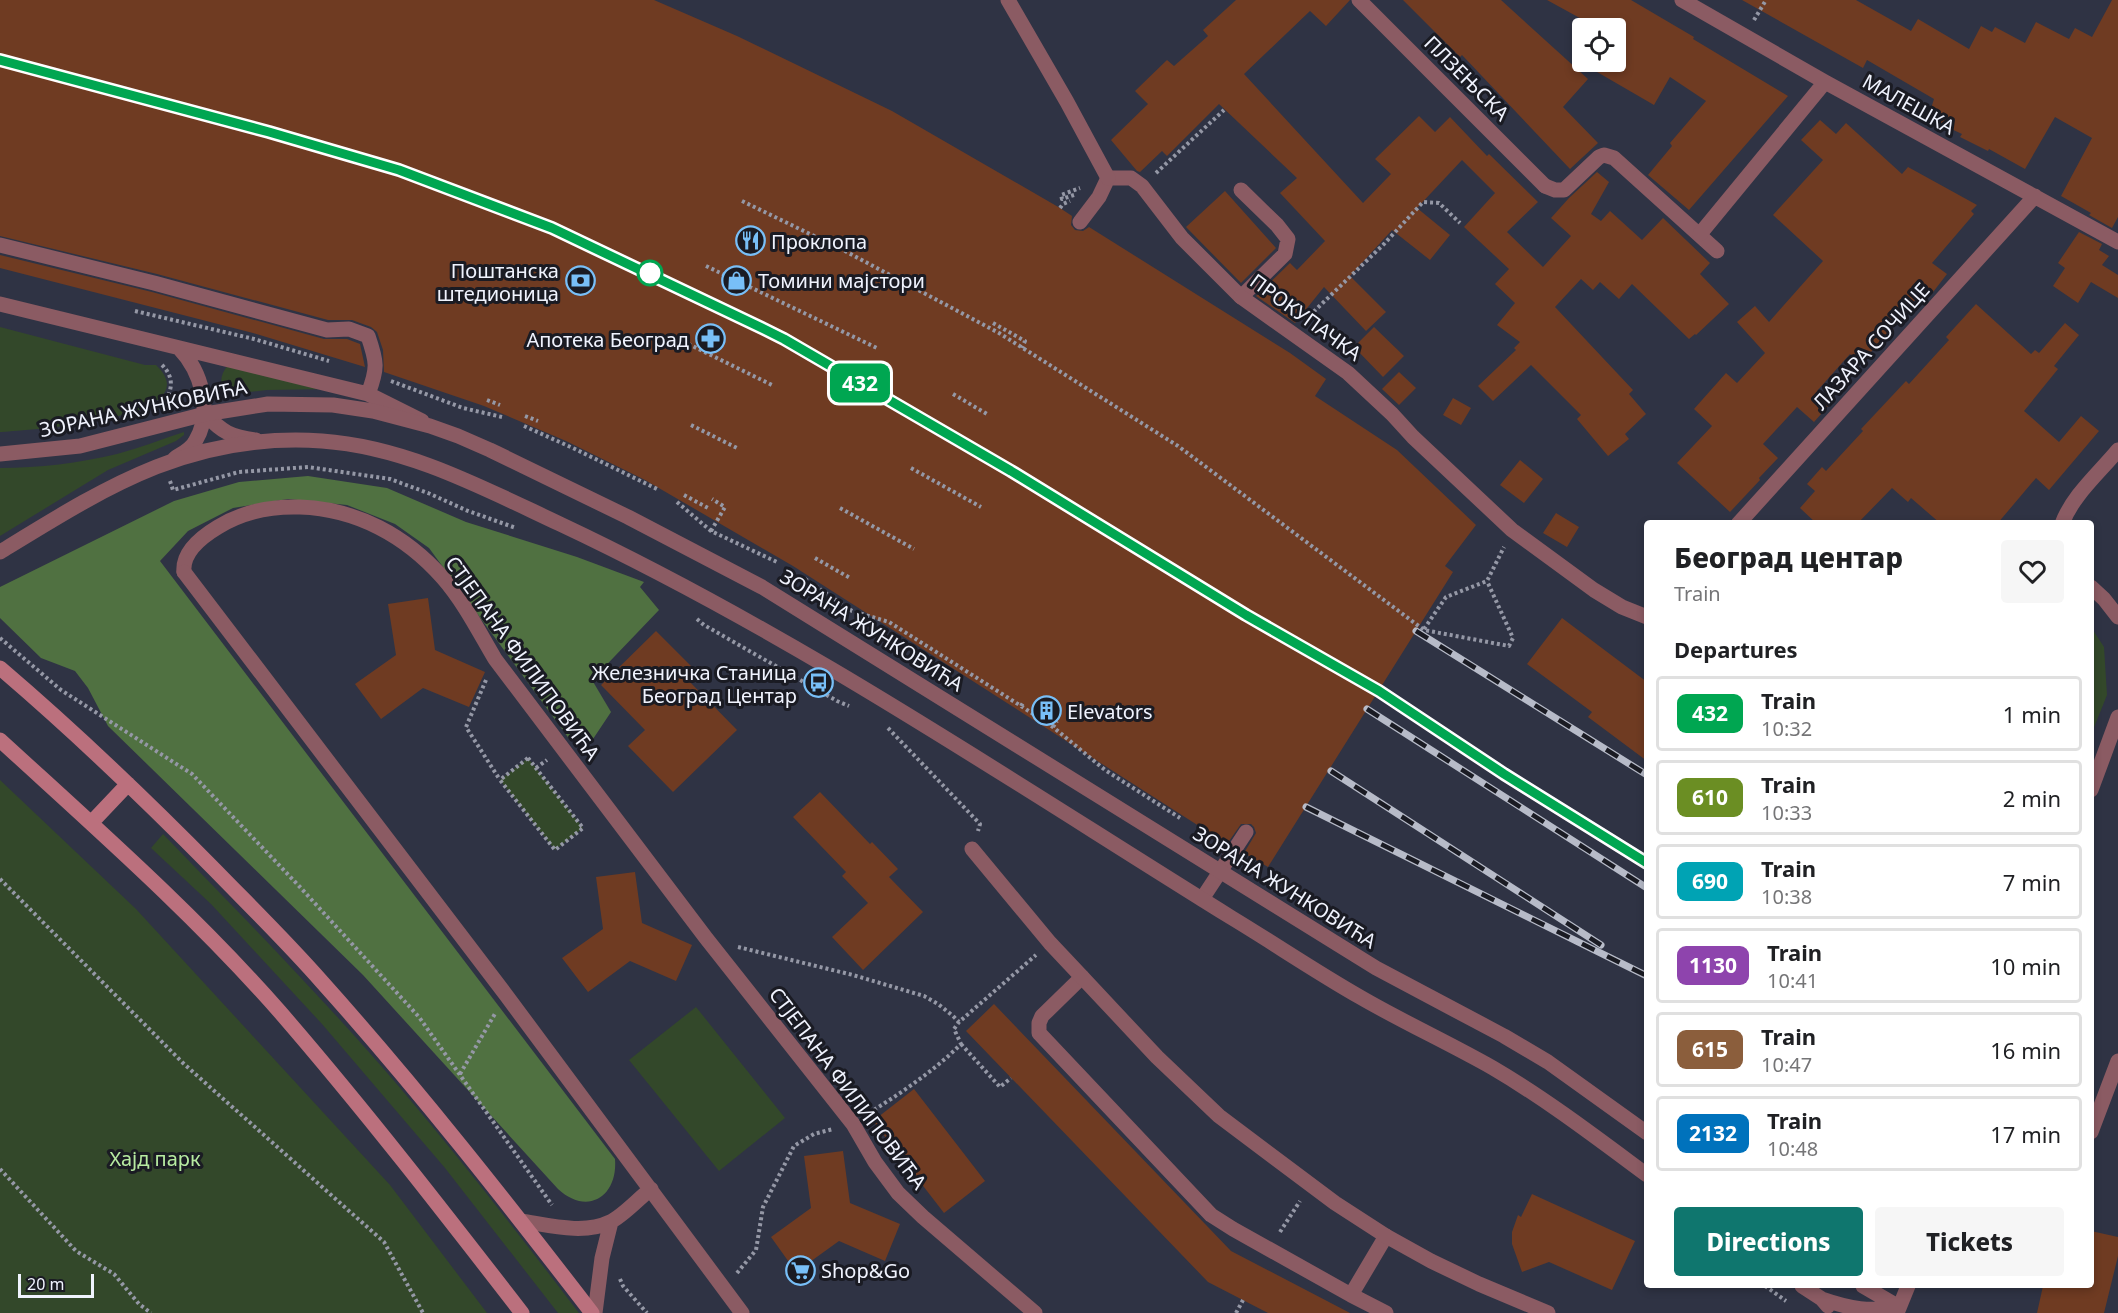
<!DOCTYPE html>
<html lang="en">
<head>
<meta charset="utf-8">
<style>
	:root { --surface:#fff; --page:#f6f6f6; --text:#202124; --muted:#757577; --line:#e0e0e0; --accent:#0f766e }
	body { margin:0; font-family:"Noto Sans",sans-serif; background:var(--page); color:var(--text); height:100vh; display:flex; flex-direction:column; font-size:22px; white-space:nowrap }
	* { box-sizing:border-box; margin:0 }
	p { font-size:20px; color:var(--muted) }
	.icon { flex:none; width:33px; height:33px; fill:none; stroke:currentColor; stroke-width:2; stroke-linecap:round; stroke-linejoin:round }
	.map { position:relative; flex:1; overflow:hidden }
	.panel { position:absolute; left:1644px; top:520px; width:450px; height:768px; display:flex; flex-direction:column; background:var(--surface); border-radius:6px; box-shadow:0 3px 9px #0003 }
	.panel>* { flex:none }
	.badge { padding:0 12px; border-radius:9px; font-size:21px; line-height:39px }
	.tools { position:absolute; left:1572px; top:18px; display:grid; gap:12px }
	.tools a { display:grid; place-items:center; width:54px; height:54px; border-radius:6px; background:var(--surface); box-shadow:0 3px 9px #0003; font-size:30px }
	.scale { position:absolute; left:18px; bottom:15px; width:76px; box-sizing:border-box; padding-left:6px; border:3px solid #f0f3fe; border-top:0; font-size:16px; line-height:21px; white-space:nowrap; color:#f0f3fe; -webkit-text-stroke:4px #1a1b23; paint-order:stroke }
	.map>.badge { position:absolute; translate:-50% -50%; box-shadow:0 0 0 3px #fff }
	h2 { padding:0 30px; font-size:22px; line-height:54px }
	.round { display:grid; place-items:center; flex:none; width:63px; height:63px; border-radius:6px; background:var(--page) }
	.headline { display:flex; align-items:center; justify-content:space-between; height:102px; padding:0 30px }
	h1 { font-size:28px; font-weight:800; line-height:45px }
	.primary-button { display:flex; gap:12px; margin-top:auto; padding:12px 30px }
	.primary-button a { flex:1; height:69px; border-radius:6px; background:var(--accent); color:#fff; font-size:24px; font-weight:800; line-height:69px; text-align:center }
	.primary-button a+a { background:var(--page); color:var(--text) }
	ul { padding:0; list-style:none }
	li { display:flex; align-items:center; gap:18px; height:75px; margin:0 12px 9px; padding:0 18px; border:3px solid var(--line); border-radius:6px }
	li div { flex:1 }
	li b { display:block; font-size:22px }
	li em { font-style:normal }
	li .badge { min-width:66px; font-weight:700; text-align:center }
	.map>svg:first-child { display:block }
	.green { fill:#33482a }
	.forest { fill:#507141 }
	.building { fill:#6f3b22 }
	.lines { fill:none; stroke-linecap:round; stroke-linejoin:round }
	.path { stroke:#9598a6; stroke-width:4; stroke-dasharray:3 3; stroke-linecap:butt }
	.lane { stroke:#8b5b63; stroke-width:15 }
	.street { stroke:#8b5b63; stroke-width:15 }
	.secondary { stroke:#bb707d; stroke-width:15 }
	.rail-casing { stroke:#b7bbc8; stroke-width:7 }
	.rail { stroke:#1a1b23; stroke-width:4.5; stroke-dasharray:14; stroke-linecap:butt }
	.line-casing { stroke:#fff; stroke-width:14 }
	.line { stroke:#00a651; stroke-width:9 }
	.stop-dot { fill:#fff; stroke:#00a651; stroke-width:3 }
	.labels { text-anchor:middle; dominant-baseline:central; stroke-width:6; stroke-linejoin:round; paint-order:stroke }
	.street-label { font-size:20px; fill:#f0f3fe; stroke:#1a1b23 }
	.poi-label { font-size:20px; fill:#f0f3fe; stroke:#1a1b23; text-anchor:start }
	.park-label { font-size:20px; fill:#b7eba1; stroke:#1a1b23 }
</style>
</head>
<body>
<div class="map">
<svg width="2118" height="1313" viewBox="0 0 2118 1313">
	<rect width="100%" height="100%" fill="#2f3344"/>
	<path class="green" d="M0,327L145,365H156C214,420 24,430 0,432Z
		M228,365L334,389L267,390L231,394L224,392C219,381 221,374 228,365Z
		M184,432V435L176,441L108,470L0,536V468C40,468 78,463 117,454C140,448 162,439 184,432Z
		M2091,627L2104,647L2107,695L2091,735Z
		M528,758L583,828L555,850L500,780Z
		M0,780L136,909L390,1185L487,1313H0Z
		M163,834C244,918 326,1001 401,1089C463,1162 521,1237 579,1313H558L445,1168L322,1024L211,904L151,848Z
		M696,1007L785,1118L719,1171L629,1060Z"/>
	<path class="forest" d="M308,476L387,488L466,522L577,557L644,582L640,587L659,610L592,680L611,712L593,739L570,740L429,548L395,524L347,505L288,499L233,508L188,531L160,561L615,1159C618,1197 587,1216 558,1189L363,975L108,726L88,688L75,671L41,658L0,618V587L174,501L239,482Z"/>
	<path class="building" d="M0,0H654L737,36L892,111L1060,208L1072,216L1071,225L1075,230L1083,231L1089,227L1290,353L1326,379L1315,396L1397,450L1476,525L1445,566L1453,572L1268,867L1244,853L1256,833L1254,827L1251,824H1241L1227,844L793,566L645,480L566,441L484,406L384,372L383,350L377,332L371,327L352,320H328L157,274L0,236Z
		M1236,0H1350L1326,26L1310,11L1244,74L1363,203L1391,174L1375,159L1419,116L1435,132L1450,117L1487,156L1489,154L1538,202L1507,232L1543,267L1571,236L1551,218L1569,198L1597,172L1609,182L1591,214L1601,221L1610,211L1642,240L1663,218L1710,263L1700,274L1729,304L1696,335L1695,334L1689,339L1632,284L1619,299L1600,282L1593,290L1581,279L1555,307L1633,390L1629,394L1646,414L1625,434L1629,439L1608,456L1577,419L1581,415L1531,365L1493,401L1478,386L1516,350L1514,348L1520,342L1497,325L1515,303L1495,284L1509,269L1464,227L1495,193L1462,160L1417,208L1450,235L1430,260L1392,230L1350,276L1386,312L1366,331L1324,287L1295,323L1256,296L1290,263L1297,270L1325,241L1280,193L1297,178L1219,104L1167,156L1162,151L1140,172L1137,171L1111,140L1148,104L1135,91L1167,60L1174,66L1208,36L1203,30Z
		M1403,0H1501L1588,79L1563,107L1598,143L1570,169L1462,55L1460,57Z
		M1547,0H1631L1694,37L1693,39L1788,96L1689,210L1648,175L1672,146L1670,143L1706,101L1670,77L1654,105L1585,65L1587,62H1616V28H1598Z
		M1742,0H1856L1911,31L1918,19L1969,49L1981,26L1992,32L1995,27L2025,43L2036,22L2069,39L2075,28L2092,37L2112,0H2118V217L2112,228L2089,215L2091,213L2061,196L2092,138L2055,117L2025,169L1989,149L1988,151L1960,137L1962,134L1928,118L1934,99L1867,60L1863,68Z
		M1820,120L1836,134L1846,123L1902,174L1908,167L1977,205L1971,211L1974,214L1932,263L1947,274L1930,296L1923,291L1891,328L1894,330L1878,348L1876,346L1861,364L1850,354L1817,391L1830,404L1814,422L1797,407L1763,444L1778,458L1759,478L1760,480L1730,512L1677,463L1712,426L1694,409L1726,373L1737,383L1765,353L1737,322L1755,306L1769,322L1823,261L1773,215L1823,160L1801,140Z
		M1225,191L1276,248L1241,283L1186,227Z
		M2079,232L2102,244L2099,250L2109,256L2102,265L2118,275V298L2091,282L2078,303L2053,286L2065,268L2058,263Z
		M0,255L152,292L324,339H347L360,344L365,367L253,333L0,268Z
		M1976,304L2031,354L2035,350L2039,353L2065,323L2079,335L2054,366L2058,369L2024,411L2059,442L2081,416L2099,431L2049,490L2036,478L1997,524H1941L1911,498L1908,502L1892,488L1857,524H1817L1800,508L1815,491L1807,484L1822,467L1826,471L1863,431L1861,429L1906,381L1909,384L1949,340L1946,337Z
		M1374,327L1404,356L1383,377L1354,347Z
		M1399,372L1416,388L1399,405L1382,389Z
		M1453,398L1471,408L1461,425L1443,415Z
		M1520,460L1543,479L1524,503L1500,485Z
		M1556,513L1579,527L1567,547L1543,533Z
		M428,598L435,650L485,672L469,707L423,688L381,719L355,684L396,655L388,604Z
		M1562,618L1647,682V761L1588,717L1592,712L1527,664Z
		M656,631L694,669L685,677L737,730L673,792L628,746L645,730L601,685Z
		M820,792L870,844L872,842L898,869L889,877L923,912L863,970L832,937L868,903L842,876L846,872L793,817Z
		M635,872L642,923L692,945L676,981L630,961L588,992L562,958L603,929L596,877Z
		M994,1004L1231,1251L1350,1313H1268L1208,1282L966,1031Z
		M914,1089L985,1181L944,1213L873,1121Z
		M843,1151L850,1203L900,1224L885,1261L839,1241L796,1272L771,1237L811,1208L804,1156Z
		M1532,1194L1635,1241L1612,1290L1549,1262L1522,1272L1512,1244V1232L1518,1215L1521,1217Z
		M2091,1231L2118,1237V1256L2104,1313H2037L2043,1286H2091Z"/>
	<g class="lines">
		<path class="path" d="M1754,20L1766,0
			M1156,173L1224,110
			M1074,195L1062,199L1061,195L1080,188
			M742,201L843,250L999,333L1178,446L1424,630L1509,646L1513,638L1487,581
			M1060,208L1063,204L1070,201
			M706,266L879,349
			M135,311L254,339L329,361
			M1305,320L1384,244L1423,202L1439,203L1460,223
			M993,323L1025,341L1022,348
			M672,336L772,385
			M162,365C174,377 173,389 164,403
			M391,381L463,408L502,417
			M953,394L987,414
			M487,400L500,405
			M525,416L538,421
			M691,425L739,449
			M524,426L575,449L657,489
			M911,468L981,507
			M170,481L173,490L239,472L308,467L390,479L428,493L468,511L516,528
			M684,495L708,508
			M677,502L711,531L779,563
			M840,508L914,549
			M711,531L725,507L712,499
			M815,558L850,578
			M805,579L852,611L889,622L1021,706L1053,727L1105,770L1180,818
			M697,619L704,625L837,701L849,706
			M1424,629L1446,597L1487,581L1504,547
			M0,638L61,690L192,774L299,886L419,1017L552,1205
			M486,680L466,727L500,780
			M1021,706L1024,701
			M1053,727L1057,721
			M888,728L980,824L978,831
			M528,758L583,828L555,850L500,780Z
			M536,768L547,760
			M0,879L183,1063L384,1242L423,1313
			M738,947L853,975L924,996L938,1004L953,1016L959,1022
			M961,1044L1000,1087L1011,1078
			M460,1074L496,1012
			M869,1113C901,1093 934,1071 961,1044L954,1029L959,1022L1036,955
			M0,1169L76,1251L114,1274L139,1304L151,1313
			M1280,1232L1300,1201
			M737,1273L756,1250L763,1207L794,1146L814,1134L833,1129
			M620,1279L623,1286L647,1313
			M1765,1286L1786,1301
			M1236,1313L1243,1300"/>
		<path class="lane" d="M1545,186L1555,190H1564L1599,157L1604,155L1614,158L1717,251
			M1080,222L1099,197L1108,178H1131L1142,186L1182,238L1241,297L1285,254L1288,239L1277,225L1241,190
			M0,245L154,283L327,330L349,329L368,336C377,362 378,368 368,394
			M0,304L368,394L422,421
			M205,414C222,432 231,437 256,440
			M175,458C183,453 192,449 196,440C213,411 201,371 179,348
			M184,572C182,552 203,536 218,527C244,511 270,506 300,507C357,509 406,536 443,578C464,602 479,632 495,659L706,938L853,1124L875,1162L898,1193L923,1217L1035,1313
			M1202,899L1246,832
			M1082,977L1042,1016L1039,1023V1033L1211,1215L1233,1229L1351,1295L1386,1236
			M2091,1132L2118,1061
			M1351,1295L1386,1313"/>
		<path class="street" d="M1008,0L1067,102L1108,178
			M1359,0L1545,186
			M1682,0L1825,82L2118,242
			M1700,234L1825,82
			M1241,297L1348,373L1392,414L1413,437L1512,530L1594,590L1622,607L1647,617
			M0,454L80,446L205,414L268,404L333,405L373,411L430,426L458,436L490,450L628,517L762,587L1376,968L1504,1036L1548,1062L1647,1133
			M1738,524L2035,196
			M2062,524C2072,496 2099,473 2118,450
			M0,552C106,487 191,432 322,441C407,447 483,488 560,524C796,635 1011,781 1232,918C1275,944 1316,972 1360,997C1403,1022 1449,1043 1493,1068C1546,1099 1597,1138 1647,1175
			M184,572L506,995L742,1313
			M2091,587L2104,599L2118,617
			M2091,790L2118,717
			M972,849L1050,943L1082,977L1157,1057L1219,1116L1335,1203L1386,1236L1431,1261L1479,1284L1548,1313
			M521,1221C548,1225 584,1235 610,1222C623,1216 639,1198 651,1189
			M1802,1286L1822,1299L1828,1306
			M1863,1286L1899,1307
			M1822,1299C1851,1309 1869,1312 1899,1307
			M595,1313L602,1258L611,1222
			M1897,1313L1908,1286"/>
		<path class="secondary" d="M0,668C75,732 146,800 215,870C251,907 288,943 322,982C417,1088 505,1200 592,1313
			M0,740C96,828 194,914 280,1012C364,1109 443,1211 522,1313
			M92,822L128,784"/>
		<defs>
			<path id="rail" d="M1416,631L1647,775
				M1379,691L1505,774L1647,863
				M1367,709L1647,888
				M1331,771L1601,945
				M1306,807L1647,976"/>
		</defs>
		<use href="#rail" class="rail-casing"/>
		<use href="#rail" class="rail"/>
	</g>
	<g class="lines">
		<defs>
			<path id="line" d="M0,60L269,132L399,170L552,228L764,329L784,339L1011,471L1246,615L1379,691L1504,774L1647,863"/>
		</defs>
		<use href="#line" class="line-casing"/>
		<use href="#line" class="line"/>
	</g>
	<defs>
		<symbol id="restaurant-ring" viewBox="-11 -11 22 22"><circle r="9.5" fill="#1a1b23" stroke="#78bff7" stroke-width="1.5"/><path d="M-5-6h1v4h1v-4h1v4h1v-4h1v5L-1.5 .5V6h-2V.5L-5-1ZM5-6V6H3V1.5H1.5Q1.5-4 5-6Z" fill="#78bff7"/></symbol>
		<symbol id="shop-ring" viewBox="-11 -11 22 22"><circle r="9.5" fill="#1a1b23" stroke="#78bff7" stroke-width="1.5"/><path d="M-5-2.5h2.3a2.7 3.5 0 0 1 5.4 0H5L5.5 6h-11ZM-1.5-2.5h3a1.5 2.3 0 0 0-3 0Z" fill="#78bff7"/></symbol>
		<symbol id="bank-ring" viewBox="-11 -11 22 22"><circle r="9.5" fill="#1a1b23" stroke="#78bff7" stroke-width="1.5"/><path d="M-6-4H6V4H-6ZM0-2.3a2.3 2.3 0 1 0 0 4.6a2.3 2.3 0 1 0 0-4.6Z" fill="#78bff7"/></symbol>
		<symbol id="pharmacy-ring" viewBox="-11 -11 22 22"><circle r="9.5" fill="#1a1b23" stroke="#78bff7" stroke-width="1.5"/><path d="M-2-6h4v4h4v4h-4v4h-4v-4h-4v-4h4Z" fill="#78bff7"/></symbol>
		<symbol id="bus-ring" viewBox="-11 -11 22 22"><circle r="9.5" fill="#1a1b23" stroke="#78bff7" stroke-width="1.5"/><path d="M-5-6H5V4H4V6H2V4H-2V6H-4V4H-5ZM-3.5-4V0h7V-4ZM-3.5 1.2v1.5H-2V1.2ZM2 1.2v1.5H3.5V1.2Z" fill="#78bff7"/></symbol>
		<symbol id="building-ring" viewBox="-11 -11 22 22"><circle r="9.5" fill="#1a1b23" stroke="#78bff7" stroke-width="1.5"/><path d="M-4-6H4V6H1V3H-1V6H-4ZM-2.5-4.3h1.7v1.8h-1.7ZM.8-4.3h1.7v1.8H.8ZM-2.5-1h1.7V.8h-1.7ZM.8-1h1.7V.8H.8Z" fill="#78bff7"/></symbol>
		<symbol id="supermarket-ring" viewBox="-11 -11 22 22"><circle r="9.5" fill="#1a1b23" stroke="#78bff7" stroke-width="1.5"/><path d="M-6-5.5h2.5l.6 2H6L4.5 2H-2.5L-4.4-4H-6ZM-1.5 3.2a1.3 1.3 0 1 0 .1 0ZM3 3.2a1.3 1.3 0 1 0 .1 0Z" fill="#78bff7"/></symbol>
	</defs>
	<g fill-rule="evenodd">
		<use href="#restaurant-ring" x="734" y="224" width="33" height="33"/>
		<use href="#shop-ring" x="720" y="264" width="33" height="33"/>
		<use href="#bank-ring" x="564" y="264" width="33" height="33"/>
		<use href="#pharmacy-ring" x="694" y="322" width="33" height="33"/>
		<use href="#bus-ring" x="802" y="666" width="33" height="33"/>
		<use href="#building-ring" x="1030" y="694" width="33" height="33"/>
		<use href="#supermarket-ring" x="784" y="1254" width="33" height="33"/>
	</g>
	<circle class="stop-dot" cx="650" cy="273" r="12"/>
	<g class="labels">
		<g class="street-label">
			<text transform="translate(1467 78) rotate(45)">ПЛЗЕЊСКА</text>
			<text transform="translate(1909 104) rotate(29)">МАЛЕШКА</text>
			<text transform="translate(1306 317) rotate(36)">ПРОКУПАЧКА</text>
			<text transform="translate(1871 346) rotate(-48)">ЛАЗАРА СОЧИЦЕ</text>
			<text transform="translate(143 408) rotate(-12)">ЗОРАНА ЖУНКОВИЋА</text>
			<text transform="translate(872 630) rotate(32)">ЗОРАНА ЖУНКОВИЋА</text>
			<text transform="translate(523 658) rotate(54)">СТЈЕПАНА ФИЛИПОВИЋА</text>
			<text transform="translate(1285 887) rotate(32)">ЗОРАНА ЖУНКОВИЋА</text>
			<text transform="translate(848 1088) rotate(53)">СТЈЕПАНА ФИЛИПОВИЋА</text>
		</g>
		<g class="poi-label">
			<text x="771" y="241">Проклопа</text>
			<text x="559" y="270" text-anchor="end">Поштанска<tspan x="559" dy="23">штедионица</tspan></text>
			<text x="758" y="280">Томини мајстори</text>
			<text x="689" y="339" text-anchor="end">Апотека Београд</text>
			<text x="797" y="672" text-anchor="end">Железничка Станица<tspan x="797" dy="23">Београд Центар</tspan></text>
			<text x="1067" y="711">Elevators</text>
			<text x="821" y="1270">Shop&amp;Go</text>
		</g>
		<g class="park-label">
			<text x="155" y="1158">Хајд парк</text>
		</g>
	</g>
</svg>
<div class="tools">
<a><svg class="icon" aria-label="locate" viewBox="0 0 24 24"><circle cx="12" cy="12" r="6"/><path d="M12 2v4M12 18v4M2 12h4M18 12h4"/></svg></a>
</div>
<div class="scale">20 m</div>
<b class="badge" style="left:860px;top:383px;background:#00a651;color:#fff">432</b>
<section class="panel">
<div class="headline"><div><h1>Београд центар</h1><p>Train</p></div><a class="round"><svg class="icon" aria-label="heart" viewBox="0 0 24 24"><path d="M12 20l-8-8c-3-5 5-10 8-4 3-6 11-1 8 4z"/></svg></a></div>
<h2>Departures</h2>
<ul>
<li><span class="badge" style="background:#00a651;color:#fff">432</span><div><b>Train</b><p>10:32</p></div><em>1 min</em></li>
<li><span class="badge" style="background:#6b8e23;color:#fff">610</span><div><b>Train</b><p>10:33</p></div><em>2 min</em></li>
<li><span class="badge" style="background:#00a3b4;color:#fff">690</span><div><b>Train</b><p>10:38</p></div><em>7 min</em></li>
<li><span class="badge" style="background:#8e44ad;color:#fff">1130</span><div><b>Train</b><p>10:41</p></div><em>10 min</em></li>
<li><span class="badge" style="background:#8b5e3c;color:#fff">615</span><div><b>Train</b><p>10:47</p></div><em>16 min</em></li>
<li><span class="badge" style="background:#0072bc;color:#fff">2132</span><div><b>Train</b><p>10:48</p></div><em>17 min</em></li>
</ul>
<div class="primary-button"><a>Directions</a><a>Tickets</a></div>
</section>
</div>
</body>
</html>
